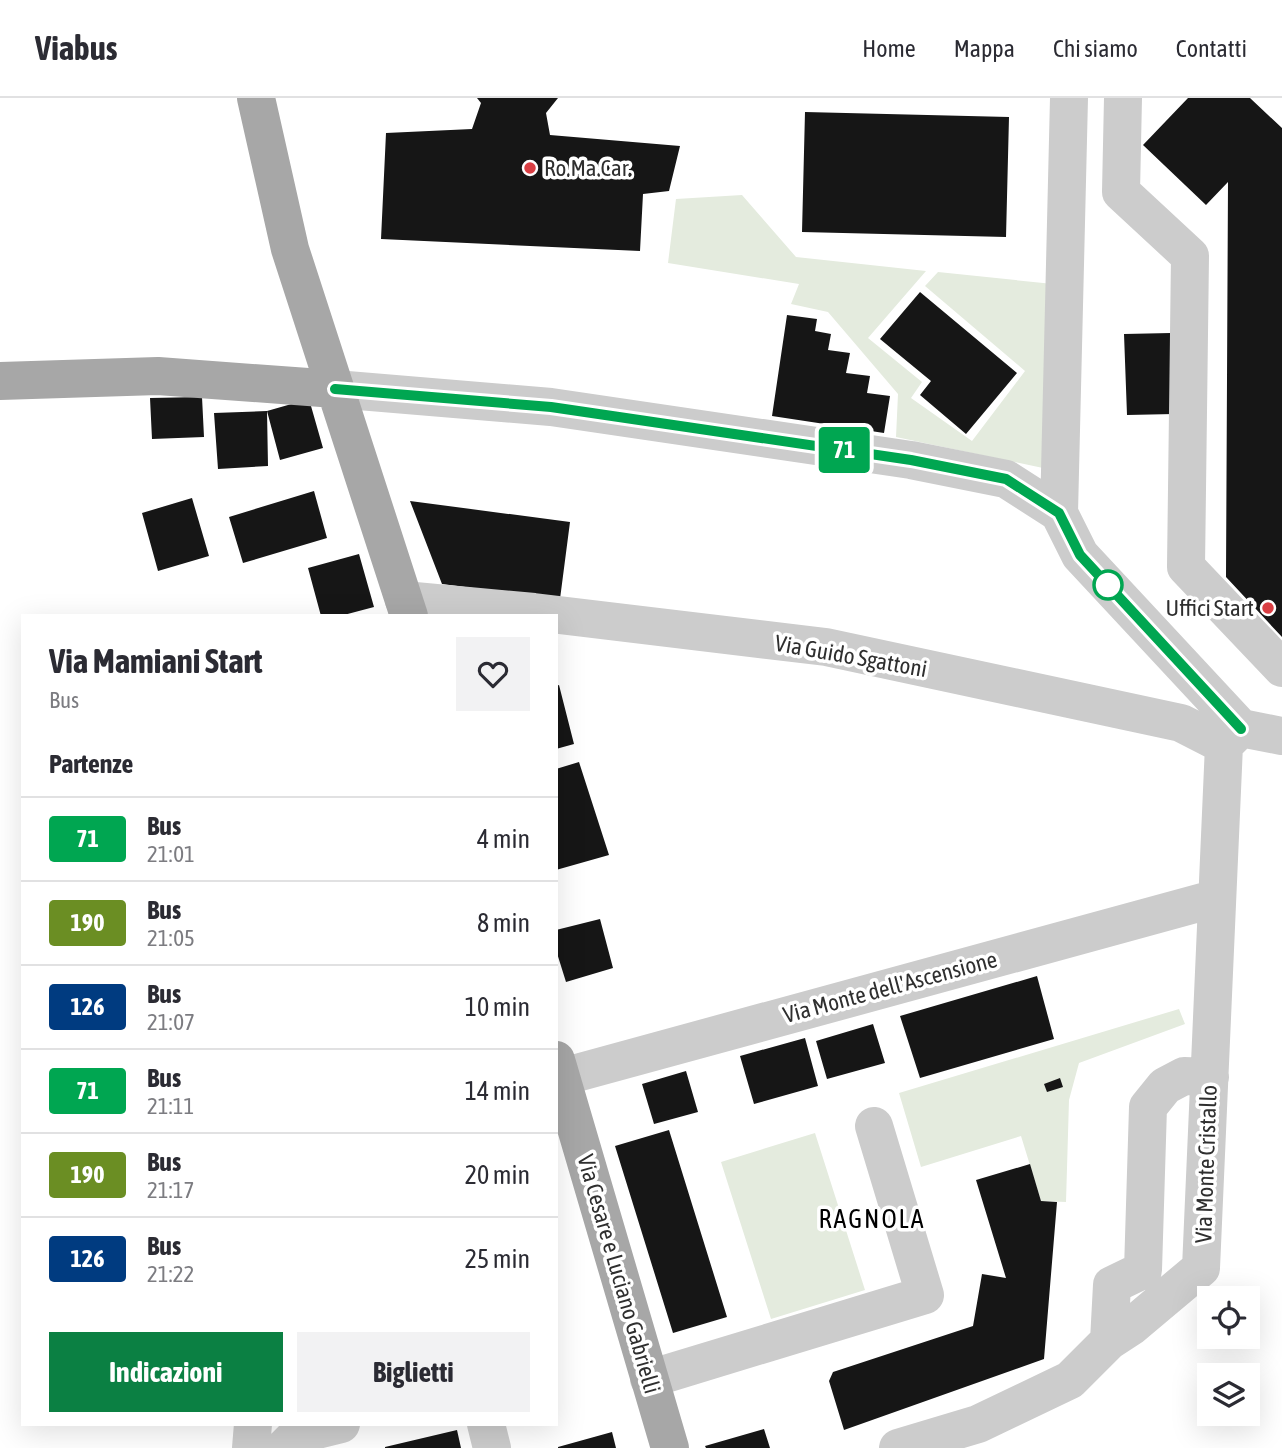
<!DOCTYPE html>
<html lang="it">
<head>
<meta charset="utf-8">
<style>
	:root { --surface:#fff; --page:#f2f2f3; --text:#2b2b33; --muted:#7c7c81; --line:#e1e1e2; --accent:#0b8043 }
	body { margin:0; font-family:"Asap Condensed",sans-serif; background:var(--page); color:var(--text); height:100vh; display:flex; flex-direction:column; font-size:26px; white-space:nowrap }
	* { box-sizing:border-box; margin:0 }
	p { font-size:23px; color:var(--muted) }
	.icon { flex:none; width:38px; height:38px; fill:none; stroke:currentColor; stroke-width:2; stroke-linecap:round; stroke-linejoin:round }
	.map { position:relative; flex:1; overflow:hidden }
	.side { position:absolute; left:21px; top:516px; width:537px; height:812px; display:flex; flex-direction:column; background:var(--surface); border-radius:0px; box-shadow:0 7px 28px #0002 }
	.side>* { flex:none }
	.badge { padding:0 14px; border-radius:5px; font-size:24px; line-height:46px }
	.tools { position:absolute; left:1197px; top:1188px; display:grid; gap:14px }
	.tools a { display:grid; place-items:center; width:63px; height:63px; border-radius:0px; background:var(--surface); box-shadow:0 7px 28px #0002; font-size:35px }
	.map>.badge { position:absolute; translate:-50% -50%; box-shadow:0 0 0 4px #fff }
	h2 { padding:0 28px; font-size:26px; line-height:63px }
	.round { display:grid; place-items:center; flex:none; width:74px; height:74px; border-radius:0px; background:var(--page) }
	.overview { display:flex; align-items:center; justify-content:space-between; height:119px; padding:0 28px }
	h1 { font-size:33px; font-weight:700; line-height:52px }
	.button { display:flex; gap:14px; margin-top:auto; padding:14px 28px }
	.button a { flex:1; height:80px; border-radius:0px; background:var(--accent); color:#fff; font-size:28px; font-weight:700; line-height:80px; text-align:center }
	.button a+a { background:var(--page); color:var(--text) }
	ul { padding:0; list-style:none }
	li { display:flex; align-items:center; gap:21px; height:84px; padding:0 28px; border-top:2px solid var(--line) }
	li div { flex:1 }
	li b { display:block; font-size:26px }
	li em { font-style:normal }
	li .badge { min-width:77px; font-weight:700; text-align:center }
	header { display:flex; align-items:center; gap:42px; box-sizing:border-box; height:98px; padding:0 35px; background:var(--surface); border-bottom:2px solid var(--line) }
	header strong { font-size:33px }
	nav { display:flex; gap:38px; margin-inline-start:auto; font-size:24px }
	.map>svg:first-child { display:block }
	.green { fill:#e4ebde }
	.building { fill:#161616 }
	.lines { fill:none; stroke-linecap:round; stroke-linejoin:round }
	.minor { stroke:#ccc; stroke-width:38 }
	.major { stroke:#a7a7a7; stroke-width:38 }
	.line-casing { stroke:#fff; stroke-width:16 }
	.line { stroke:#00a651; stroke-width:10 }
	.poi-dot { fill:#d93e43; stroke:#fff; stroke-width:2.5 }
	.stop-dot { fill:#fff; stroke:#00a651; stroke-width:3.5 }
	.labels { text-anchor:middle; dominant-baseline:central; stroke-width:7; stroke-linejoin:round; paint-order:stroke }
	.poi-label { font-size:23px; fill:#2f2f2f; stroke:#fff; text-anchor:start }
	.street-label { font-size:23px; fill:#2f2f2f; stroke:#fff }
	.quarter-label { font-size:26px; letter-spacing:2px; fill:#000; stroke:#fff }
</style>
</head>
<body>
<header>
<strong>Viabus</strong>
<nav><a>Home</a><a>Mappa</a><a>Chi siamo</a><a>Contatti</a></nav>
</header>
<div class="map">
<svg width="1282" height="1350" viewBox="0 0 1282 1350">
	<rect width="100%" height="100%" fill="#fff"/>
	<path class="green" d="M742,97L796,159L926,173L868,240L922,284L911,300L972,343L1025,273L925,188L938,174L1053,186L1043,370L896,339L898,296L828,214L791,206L799,186L668,165L676,101Z
		M1179,911L1185,926L1079,965L1069,1002L1066,1104L1041,1103L1021,1038L921,1069L899,995Z
		M815,1035L865,1192L771,1221L721,1064Z"/>
	<path class="building" d="M477,0H558L546,15L550,37L680,48L669,93L643,96L640,153L381,141L386,35L472,31L481,5Z
		M1188,0H1250L1282,30V539L1226,479L1228,84L1206,107L1143,47Z
		M805,14L1009,19L1006,139L802,134Z
		M920,194L1017,275L966,336L920,297L931,283L880,241Z
		M787,217L817,221L815,233L831,236L828,252L850,255L846,275L870,278L867,295L890,298L884,335L772,318Z
		M1171,235L1174,316L1127,317L1124,236Z
		M202,299L204,339L152,341L150,300Z
		M309,301L323,350L280,362L267,313Z
		M267,313L268,368L218,371L214,315Z
		M314,393L327,440L243,465L229,419Z
		M192,400L209,458L158,473L142,415Z
		M410,403L570,424L560,501L442,486Z
		M359,456L374,509L340,518H321L308,470Z
		M559,587L574,646L556,651V588Z
		M579,664L609,757L556,772V671Z
		M600,821L613,870L566,884L556,852V832Z
		M1037,878L1054,941L920,980L900,918Z
		M873,926L885,965L827,981L816,943Z
		M805,940L818,988L754,1006L740,958Z
		M686,973L698,1014L654,1026L642,986Z
		M1060,980L1063,989L1047,994L1044,986Z
		M669,1032L727,1219L673,1235L615,1048Z
		M1030,1066L1041,1103L1057,1104L1044,1261L844,1332L829,1283L833,1274L973,1228L982,1176L1006,1180L976,1082Z
		M764,1331L770,1350H706L705,1348Z
		M457,1332L461,1350H385V1349Z
		M612,1334L616,1350H558V1349Z"/>
	<g class="lines">
		<path class="minor" d="M1123,0L1121,94L1190,158L1186,469L1282,570
			M335,291L551,309L911,362L1006,381L1059,415L1080,457L1241,630
			M1059,415L1069,0
			M404,502L534,514L826,549L1181,625L1224,647L1241,630
			M1241,630L1282,638
			M562,979L1217,800
			M1109,1243L1112,1187L1143,1172L1148,1009L1165,988L1184,978L1210,979
			M649,1281L925,1197L874,1028
			M486,1326L492,1350
			M251,1350L253,1326
			M284,1350L297,1337L341,1326
			M898,1350L978,1326L1070,1282L1109,1243L1132,1228L1201,1170L1224,647"/>
		<path class="major" d="M256,0L290,151L409,518
			M0,283L158,278L335,291
			M556,962L670,1350"/>
	</g>
	<g class="lines">
		<defs>
			<path id="line" d="M335,291L551,309L911,362L1006,381L1059,415L1080,457L1241,631"/>
		</defs>
		<use href="#line" class="line-casing"/>
		<use href="#line" class="line"/>
	</g>
	<g class="poi-dot">
		<circle cx="530" cy="70" r="7"/>
		<circle cx="1268" cy="510" r="7"/>
	</g>
	<circle class="stop-dot" cx="1108" cy="487" r="14"/>
	<g class="labels">
		<g class="poi-label">
			<text x="544" y="70">Ro.Ma.Car.</text>
			<text x="1254" y="510" text-anchor="end">Uffici Start</text>
		</g>
		<g class="street-label">
			<text transform="translate(851 558) rotate(10)">Via Guido Sgattoni</text>
			<text transform="translate(890 889) rotate(-15)">Via Monte dell'Ascensione</text>
			<text transform="translate(1206 1066) rotate(-88)">Via Monte Cristallo</text>
			<text transform="translate(619 1176) rotate(74)">Via Cesare e Luciano Gabrielli</text>
		</g>
		<g class="quarter-label">
			<text x="872" y="1121">RAGNOLA</text>
		</g>
	</g>
</svg>
<div class="tools">
<a><svg class="icon" aria-label="locate" viewBox="0 0 24 24"><circle cx="12" cy="12" r="6"/><path d="M12 2v4M12 18v4M2 12h4M18 12h4"/></svg></a>
<a><svg class="icon" aria-label="layers" viewBox="0 0 24 24"><path d="M12 4l9 5-9 5-9-5zM3 14l9 5 9-5"/></svg></a>
</div>
<b class="badge" style="left:844px;top:352px;background:#00a651;color:#fff">71</b>
<section class="side">
<div class="overview"><div><h1>Via Mamiani Start</h1><p>Bus</p></div><a class="round"><svg class="icon" aria-label="heart" viewBox="0 0 24 24"><path d="M12 20l-8-8c-3-5 5-10 8-4 3-6 11-1 8 4z"/></svg></a></div>
<h2>Partenze</h2>
<ul>
<li><span class="badge" style="background:#00a651;color:#fff">71</span><div><b>Bus</b><p>21:01</p></div><em>4 min</em></li>
<li><span class="badge" style="background:#6b8e23;color:#fff">190</span><div><b>Bus</b><p>21:05</p></div><em>8 min</em></li>
<li><span class="badge" style="background:#003b80;color:#fff">126</span><div><b>Bus</b><p>21:07</p></div><em>10 min</em></li>
<li><span class="badge" style="background:#00a651;color:#fff">71</span><div><b>Bus</b><p>21:11</p></div><em>14 min</em></li>
<li><span class="badge" style="background:#6b8e23;color:#fff">190</span><div><b>Bus</b><p>21:17</p></div><em>20 min</em></li>
<li><span class="badge" style="background:#003b80;color:#fff">126</span><div><b>Bus</b><p>21:22</p></div><em>25 min</em></li>
</ul>
<div class="button"><a>Indicazioni</a><a>Biglietti</a></div>
</section>
</div>
</body>
</html>
